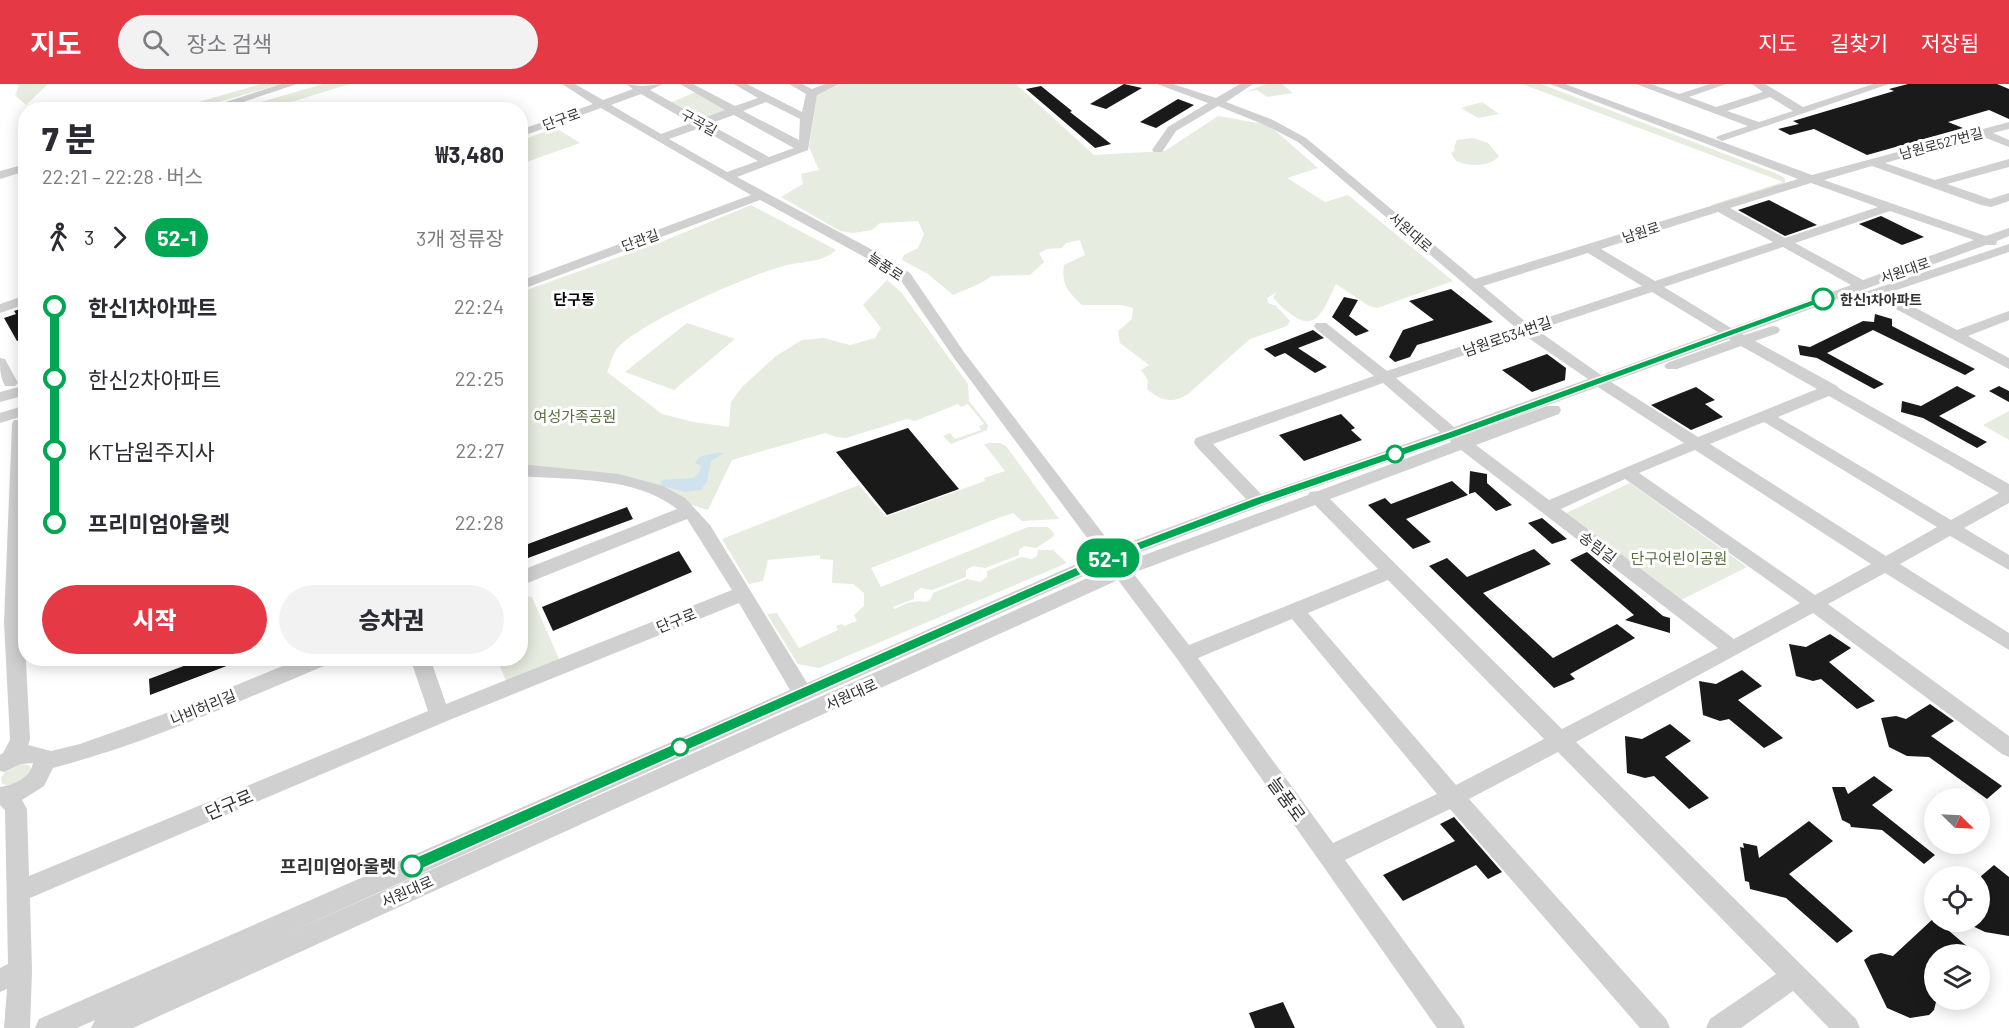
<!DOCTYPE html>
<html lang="ko">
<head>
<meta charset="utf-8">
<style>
	:root { --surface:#fff; --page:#f2f2f3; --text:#2b2b33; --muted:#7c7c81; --accent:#e63946 }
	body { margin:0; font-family:Barlow,"Noto Sans KR",sans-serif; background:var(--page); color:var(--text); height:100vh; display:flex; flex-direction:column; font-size:22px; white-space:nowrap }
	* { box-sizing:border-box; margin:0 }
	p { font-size:20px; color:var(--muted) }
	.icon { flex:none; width:33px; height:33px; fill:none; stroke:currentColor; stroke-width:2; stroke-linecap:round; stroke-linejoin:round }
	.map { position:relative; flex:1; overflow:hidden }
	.sheet { position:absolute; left:18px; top:18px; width:510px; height:564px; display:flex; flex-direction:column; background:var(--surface); border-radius:24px; box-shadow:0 3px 15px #0003 }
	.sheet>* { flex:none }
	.badge { padding:0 12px; border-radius:20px; font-size:21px; line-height:39px }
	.needle { width:39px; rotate:114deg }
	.controls { position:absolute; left:1924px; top:704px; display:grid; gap:12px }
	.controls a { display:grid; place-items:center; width:66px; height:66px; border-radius:50%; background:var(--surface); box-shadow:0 3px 15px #0003; font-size:30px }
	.map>.badge { position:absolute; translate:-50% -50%; box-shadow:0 0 0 3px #fff }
	.legs { display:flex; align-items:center; gap:9px; height:66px; padding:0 24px; font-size:20px }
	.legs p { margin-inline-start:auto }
	.overview { display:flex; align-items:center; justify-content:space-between; height:102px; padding:0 24px }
	h1 { font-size:33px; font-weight:800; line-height:45px }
	.cta { display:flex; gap:12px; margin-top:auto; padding:12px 24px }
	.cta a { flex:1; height:69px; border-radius:36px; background:var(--accent); color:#fff; font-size:24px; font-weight:800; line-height:69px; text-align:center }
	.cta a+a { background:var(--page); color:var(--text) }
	ul { padding:0 24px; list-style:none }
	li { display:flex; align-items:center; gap:21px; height:72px; font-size:22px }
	li i { display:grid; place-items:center; width:9px; height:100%; margin:0 8px; background:currentColor }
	li i::after { content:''; width:15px; height:15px; margin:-8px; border:4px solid; border-radius:50%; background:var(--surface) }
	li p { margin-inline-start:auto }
	li:first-child i { background:linear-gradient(#0000 50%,currentColor 0) }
	li:last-child i { background:linear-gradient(currentColor 50%,#0000 0) }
	header { display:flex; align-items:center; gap:36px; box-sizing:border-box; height:84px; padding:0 30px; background:var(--accent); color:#fff }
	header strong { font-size:28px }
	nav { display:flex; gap:33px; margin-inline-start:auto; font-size:21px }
	.search { width:420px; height:54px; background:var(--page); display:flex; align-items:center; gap:15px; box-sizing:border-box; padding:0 21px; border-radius:33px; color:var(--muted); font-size:22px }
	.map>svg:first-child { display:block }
	.green { fill:#e6ecdf }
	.water { fill:#cfe2ee }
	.building { fill:#1a1a1a }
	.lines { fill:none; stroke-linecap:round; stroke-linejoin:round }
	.minor { fill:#d0d0d0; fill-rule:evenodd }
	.line-1 { fill:#00a651; stroke:#fff; stroke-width:1.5 }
	.stop-1-dot { fill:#fff; stroke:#00a651; stroke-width:3 }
	.labels { text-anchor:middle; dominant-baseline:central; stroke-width:6; stroke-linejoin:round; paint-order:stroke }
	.far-street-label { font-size:14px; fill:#333; stroke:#fff }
	.far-stop-label { font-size:14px; font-weight:bold; fill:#333; stroke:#fff; text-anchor:start }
	.far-quarter-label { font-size:15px; font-weight:bold; fill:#000; stroke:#fff }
	.street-label { font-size:15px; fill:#333; stroke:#fff }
	.park-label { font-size:15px; fill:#56703f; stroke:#fff }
	.near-street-label { font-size:18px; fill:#333; stroke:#fff }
	.near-stop-label { font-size:18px; font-weight:bold; fill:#333; stroke:#fff; text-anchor:end }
</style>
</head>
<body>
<header>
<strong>지도</strong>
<div class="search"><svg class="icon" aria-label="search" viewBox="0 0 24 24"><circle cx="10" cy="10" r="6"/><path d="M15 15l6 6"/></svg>장소 검색</div>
<nav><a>지도</a><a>길찾기</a><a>저장됨</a></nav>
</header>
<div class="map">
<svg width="2009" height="944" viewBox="0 0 2009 944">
	<rect width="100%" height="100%" fill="#fff"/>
	<path class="green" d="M16,0H48L26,21L15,11L19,2Z
		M261,0H281L194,25H174Z
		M323,0H350L268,25H237Z
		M841,0H1016L1094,71L1165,67L1218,32L1269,41L1318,84L1287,94L1325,118L1348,111L1453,197L1377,224L1369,222L1336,200C1325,221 1318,251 1291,230C1284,225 1278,220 1273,213L1277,208L1267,214L1268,219L1276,222L1290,237L1287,242L1250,255L1188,310C1172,320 1161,317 1147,305L1148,296L1141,286L1149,281L1120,259L1118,247L1132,235L1133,224L1121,221H1082C1068,208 1061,200 1064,181L1085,171L1080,156L1066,159L1062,164L1047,165L1039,169L1044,178L1030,191L992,192L979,200L953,211L928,190L902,176L904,171L918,164L924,150L918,137L880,139L872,146L853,149L840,147L781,113L803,100L801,90L819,86L809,63L817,10Z
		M1266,0H1282L1293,9L1267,13L1257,6L1246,8Z
		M1522,0H1541L1775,89L1785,94V99L1716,123L1711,121L1783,98Z
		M696,8L727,26L704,37L669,19Z
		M1482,18L1499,30L1478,34L1461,24Z
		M556,44L580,59L521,80V56Z
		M1473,54L1488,59L1499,72C1489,84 1468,82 1456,77L1451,69L1455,66L1454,63L1457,56Z
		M751,121L836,166C823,179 801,177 784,182C751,190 634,241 616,266C612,272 610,282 607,288L662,330L693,338L729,343L731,318L742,303L776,272L802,256L824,254L850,261L875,254L881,244L863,221L887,196L901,208L968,300L969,317L988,341L987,346L951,360L943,352L950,349L955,355L981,346L979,342L984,340L968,320L961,323L958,320L915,337L907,335L846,354L837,353L825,349L732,376L708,426L689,420L679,411L630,393L521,382V208L661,158Z
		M687,239L735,255L674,306L625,288Z
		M2009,327V356L1983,341Z
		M990,359H1000L1006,362L1059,435L1022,437L1013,429L1001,433L871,484L881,503L1028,443H1048L1054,449L1053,453L1036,464L1024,462L1019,466V471L985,484L973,482L966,486V493L932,506L921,504L914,509V515L893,523L894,525C900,523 907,518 914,518C923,516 930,522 933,509L967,495L980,498L987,493V487L1021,473L1032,475L1037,472L1038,466H1053L1067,479L819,584L798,580L767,530L777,529L799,564L838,546L836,542L842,540L844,542L857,537L854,531L864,522V509L853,500L832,499L833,476L820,475V471L768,476L763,497L749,500L722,455L859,401L886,433L985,397L984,394L1005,387L984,360Z
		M1630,399L1747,483L1681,516L1566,429Z
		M528,512L532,513L559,575L506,597L497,575L520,574L521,515Z
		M21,680L29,681L31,685C24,695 15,704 2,700L1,694L5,688Z"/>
	<path class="water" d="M719,368L723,370L711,377L707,397L701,406L686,408L661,402L662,396L694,394L700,387L701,382L695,379L699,373Z"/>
	<path class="building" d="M1124,0L1142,4L1106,25L1090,20Z
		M1908,0H1997L2009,5V35L1989,26L1948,38L1963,44L1867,71L1814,45L1790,51L1778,45L1799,40L1793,37L1894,7L1889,5Z
		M1041,2L1072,27L1070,28L1111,60L1095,64L1026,5Z
		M1178,15L1194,21L1156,44L1140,38Z
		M1769,116L1817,141L1785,152L1738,126Z
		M1881,132L1924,153L1902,161L1859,140Z
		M1451,205L1493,238L1417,261L1410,273L1395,278L1389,273L1403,246L1434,236L1409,217Z
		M1344,213L1358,216L1349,232L1369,247L1356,252L1332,233Z
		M26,223V254L17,257L4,234L16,230L14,227Z
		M1875,230L1892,235V242L1975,285L1965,291L1873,246L1827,269L1884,300L1874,305L1817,274L1800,271L1798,261L1810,263L1863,237L1874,238Z
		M1313,246L1324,254L1298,264L1327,283L1315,289L1285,269L1275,273L1264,265Z
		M1547,270L1566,284L1565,296L1532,308L1502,286Z
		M1957,302L1976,312L1939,332L1987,358L1977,364L1923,334L1901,328L1902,317L1921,322Z
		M1999,302L2009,307V318L1989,307Z
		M1696,303L1715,316L1705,320L1723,333L1691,346L1651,321Z
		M1341,330L1355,344L1351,346L1362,356L1304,377L1279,351Z
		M908,344L959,405L887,431L836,368Z
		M1470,387L1487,390V399L1512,421L1496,427L1475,408L1469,410Z
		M1452,397L1468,411L1406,435L1431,458L1413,465L1368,421L1385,414L1391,420Z
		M627,423L633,435L520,477V463Z
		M1542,434L1567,455L1552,460L1528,439Z
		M1534,465L1551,480L1483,509L1553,574L1617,540L1635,554L1570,590L1575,595L1554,604L1429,482L1447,474L1467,493Z
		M679,467L692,488L553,547L542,523Z
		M1587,468L1663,532L1670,534V549L1625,536L1634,531L1570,476Z
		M1830,550L1851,564L1829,578L1875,617L1857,625L1821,595L1813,597L1796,592L1789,560L1806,563Z
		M205,574L245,575L150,611L149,595Z
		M1742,586L1762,602L1738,616L1783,654L1764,664L1729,635L1720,637L1703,631L1699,597L1716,600Z
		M1930,620L1954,637L1931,652L2002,702L1987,715L1929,673L1907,672L1889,663L1881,634L1896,632L1906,635Z
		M1670,640L1691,657L1665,673L1709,714L1689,725L1654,692L1645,694L1627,689L1625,652L1642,655Z
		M1874,692L1893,706L1872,721L1935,771L1924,780L1882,746L1851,743L1850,740L1842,736L1832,703H1845L1848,710Z
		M1454,733L1502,788L1488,795L1476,781L1403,817L1383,791L1455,757L1440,740Z
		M1809,737L1833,757L1789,790L1853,847L1837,859L1786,814L1750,805L1749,798L1745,797L1740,763L1744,764L1743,759L1757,762L1759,774Z
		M1994,781L2009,793V852L1985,848L1962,837H1980V793Z
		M1934,834L1976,870H1935L1934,907L1936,918L1934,926L1929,931L1910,934L1887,924L1864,876L1871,871L1881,869L1893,872Z
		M1283,918L1295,944H1255L1249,929Z"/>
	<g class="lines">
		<path class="minor" d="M281,0H297L219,26H201Z
			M562,0H575L603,16L633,5L626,0L642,2L663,0L650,6L701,35L725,26L680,0H693L735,22L758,14L734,0H747L802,28L806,10L789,0H802L812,5L825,0H839L817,11L808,66L737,93L880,170L910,189L964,268L1114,464L1246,415L1196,362L1194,358L1196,354L1374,292L1316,245L1314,242L1316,239H1326L1387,287L1516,244L1298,58L1265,41L1218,22L1176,47L1162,68H1154L1152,66L1168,43L1208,19L1157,0H1173L1216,14L1240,0H1253L1226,18L1273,36L1306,54L1475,195L1798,95L1550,0H1565L1812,91L2009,38V45L1993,49L2009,56V63L1981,52L1885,79L1935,96L2009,75V83L1947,100L1990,115L2009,109V117L1991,123L1981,121L1872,82L1824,96L1986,152L2009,144V152L1997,157L1996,161H1986L1742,250L1744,251L1773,242L1778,243L1780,246L1778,249L1755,257L1837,302L1840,305L2009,400V419L1964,444L2009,471V486L1950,452L1900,480L2009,549V566L1885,489L1828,520L2009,652V673L2002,670L1813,529L1576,658L1856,935L1860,944H1829L1793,907L1741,944H1706L1710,935L1776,890L1558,668L1469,715L1666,935L1670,944H1640L1450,725L1345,776L1461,935L1465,944H1437L1178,576L1118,496L133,944H91L95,936L77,944H35L39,935L790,606L739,519L447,637L30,814L32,887L30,944H4L7,905L0,908V884L8,880L5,726L0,721V703C14,701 30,694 33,679L21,680L4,688L0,687V671L3,669L10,656L4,538L12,340L14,336H26L24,538L30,656L28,661L51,667L80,660L178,625L302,574H334L331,579C239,617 149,659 53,684L44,702L22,716L27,725L29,792L428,627L410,574H430L446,620L732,506L687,435L520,502V487L677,425C635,392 571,396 520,392V380L619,390L663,402L685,414L710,441L807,599L1099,470L954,274L900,195L870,176L760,116L520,206V197L751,111L601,24L520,53V46L593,20ZM641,10L691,39L661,50L611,21ZM766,18L800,35L799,56L743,27ZM734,31L794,64L769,73L709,40ZM700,44L758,77L727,88L669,55ZM1811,99L1878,123L1785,154L1730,124ZM1890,127L1974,156L1863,196L1795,159ZM1718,128L1773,158L1655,197L1601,165ZM1783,163L1851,201L1731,244L1664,203ZM1588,169L1642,202L1528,240L1483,202ZM1652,208L1718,248L1601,291L1537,246ZM1524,251L1588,295L1454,343L1396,294ZM1729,255L1731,256L1667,279L1664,282L1667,285H1677L1741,262L1817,305L1698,353L1611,298ZM1383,299L1440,348L1261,410L1213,360ZM1598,303L1684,359L1549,416L1476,361L1559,330L1561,326L1559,322H1547L1464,351ZM1829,312L1999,409L1951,436L1778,333ZM1764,338L1937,443L1886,472L1710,360ZM1450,356L1451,358L1318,407L1310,408L1308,411L1125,478L1123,475L1264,421ZM1461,366L1718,564L1562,645L1330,415ZM1695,366L1871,480L1815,511L1639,389ZM1625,395L1800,519L1734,555L1561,425ZM1315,421L1378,485L1189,561L1133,489ZM1108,481L1110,484L284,851ZM1388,496L1544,655L1456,701L1308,529ZM1292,535L1437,710L1333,759L1198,574Z
			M1636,0H1651L1679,10L1710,0H1726L1689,13L1716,23L1763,8L1752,0H1765L1803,23L1873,0H1889L1722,57L1716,54L1718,52L1748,42ZM1770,13L1793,27L1759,38L1727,27Z
			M26,80V87L0,95V87Z
			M2009,160V168L1888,209L1957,246L2009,227V236L1968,252L2009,274V285L1875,214L1870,215L1863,211L1865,208Z
			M26,211V220L0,229V220Z
			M0,274L5,275L18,299L15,302H5C0,293 0,284 0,274Z
			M26,301V311L0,318V308Z
			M26,321V331L0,339V329Z"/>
	</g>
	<path class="line-1" d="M1823,212L1828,215L1826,217L1456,353L1262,420L1114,476L417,787L412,789L407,787L405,782L407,777L1106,470L1254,414L1448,348Z"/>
	<g class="stop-1-dot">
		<circle cx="1823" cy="215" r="10"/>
		<circle cx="1395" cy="370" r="8"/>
		<circle cx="680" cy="663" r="8"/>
		<circle cx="412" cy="782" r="10"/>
	</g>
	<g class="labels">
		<g class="far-street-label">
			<text transform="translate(561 35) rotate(-20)">단구로</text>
			<text transform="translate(699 38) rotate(29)">구곡길</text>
			<text transform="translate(1941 59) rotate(-15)">남원로527번길</text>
			<text transform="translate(1411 148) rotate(41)">서원대로</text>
			<text transform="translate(1641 148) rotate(-18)">남원로</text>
			<text transform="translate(640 156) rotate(-20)">단관길</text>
			<text transform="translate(886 182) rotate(34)">늘품로</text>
			<text transform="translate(1905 186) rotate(-19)">서원대로</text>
		</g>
		<g class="far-stop-label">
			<text x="1840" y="215">한신1차아파트</text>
		</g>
		<g class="far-quarter-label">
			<text x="574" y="215">단구동</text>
		</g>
		<g class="street-label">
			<text transform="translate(1507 252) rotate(-19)">남원로534번길</text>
			<text transform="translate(1598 463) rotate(37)">송림길</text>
			<text transform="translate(676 536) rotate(-22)">단구로</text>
			<text transform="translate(851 610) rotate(-24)">서원대로</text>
			<text transform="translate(203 623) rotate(-22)">나비허리길</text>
			<text transform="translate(407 807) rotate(-24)">서원대로</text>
		</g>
		<g class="park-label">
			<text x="575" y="332">여성가족공원</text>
			<text x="1679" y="474">단구어린이공원</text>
		</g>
		<g class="near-street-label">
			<text transform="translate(1287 715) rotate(54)">늘품로</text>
			<text transform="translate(229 720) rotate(-23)">단구로</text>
		</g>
		<g class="near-stop-label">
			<text x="396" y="782">프리미엄아울렛</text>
		</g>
	</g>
</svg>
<div class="controls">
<a><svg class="needle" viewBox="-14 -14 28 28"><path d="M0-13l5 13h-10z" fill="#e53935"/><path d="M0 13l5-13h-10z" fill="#7c7c81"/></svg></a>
<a><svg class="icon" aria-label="locate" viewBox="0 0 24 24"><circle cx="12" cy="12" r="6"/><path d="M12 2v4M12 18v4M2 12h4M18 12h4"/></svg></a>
<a><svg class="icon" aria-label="layers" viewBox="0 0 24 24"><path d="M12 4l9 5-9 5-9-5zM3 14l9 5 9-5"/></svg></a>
</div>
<b class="badge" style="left:1108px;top:474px;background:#00a651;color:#fff">52-1</b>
<section class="sheet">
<div class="overview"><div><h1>7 분</h1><p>22:21 – 22:28 · 버스</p></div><b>₩3,480</b></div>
<div class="legs"><svg class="icon" aria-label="walk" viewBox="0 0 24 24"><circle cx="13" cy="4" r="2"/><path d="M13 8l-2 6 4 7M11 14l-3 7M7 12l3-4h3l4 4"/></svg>3<svg class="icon" aria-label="forward" viewBox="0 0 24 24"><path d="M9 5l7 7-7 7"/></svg><b class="badge" style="background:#00a651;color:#fff">52-1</b><p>3개 정류장</p></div>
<ul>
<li><i style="color:#00a651"></i><b>한신1차아파트</b><p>22:24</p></li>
<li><i style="color:#00a651"></i><span>한신2차아파트</span><p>22:25</p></li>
<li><i style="color:#00a651"></i><span>KT남원주지사</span><p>22:27</p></li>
<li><i style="color:#00a651"></i><b>프리미엄아울렛</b><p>22:28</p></li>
</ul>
<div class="cta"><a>시작</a><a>승차권</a></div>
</section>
</div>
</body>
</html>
